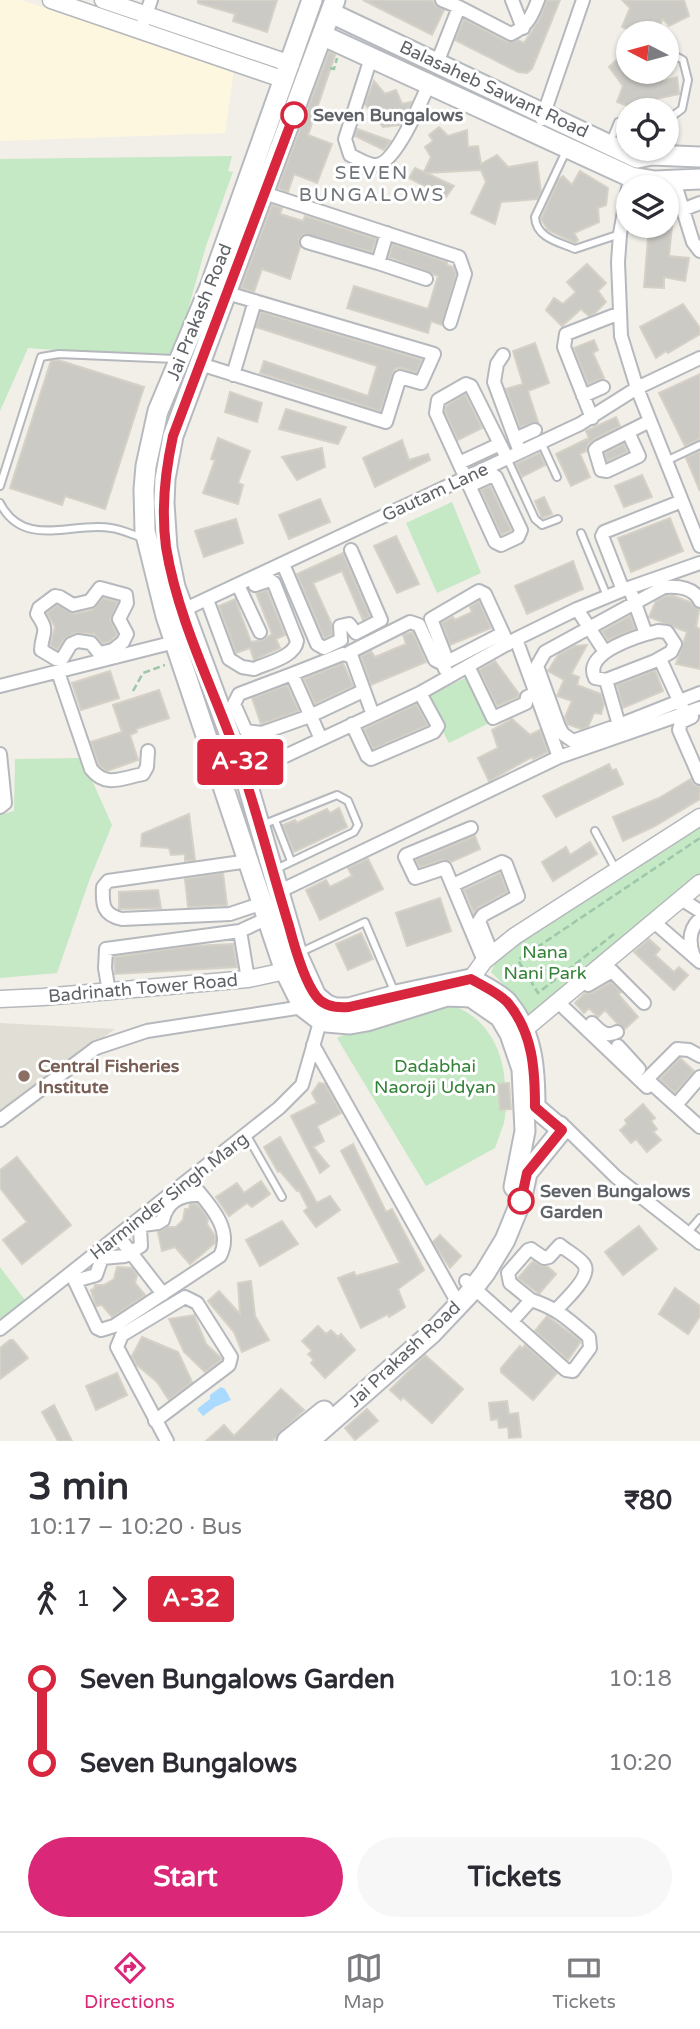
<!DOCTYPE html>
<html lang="en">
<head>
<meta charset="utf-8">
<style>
	:root { --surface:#fff; --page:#f7f7f7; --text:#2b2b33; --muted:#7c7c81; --line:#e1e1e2; --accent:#db2777 }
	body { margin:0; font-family:"Varela Round",sans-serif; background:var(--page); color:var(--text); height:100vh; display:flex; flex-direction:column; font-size:26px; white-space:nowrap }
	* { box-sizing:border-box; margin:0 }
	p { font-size:23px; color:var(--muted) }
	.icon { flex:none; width:38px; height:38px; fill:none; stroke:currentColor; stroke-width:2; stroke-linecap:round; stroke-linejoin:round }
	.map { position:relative; height:1441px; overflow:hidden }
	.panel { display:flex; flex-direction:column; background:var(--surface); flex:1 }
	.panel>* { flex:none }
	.badge { padding:0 14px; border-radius:5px; font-size:24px; line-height:46px }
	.needle { width:46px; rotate:276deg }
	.buttons { position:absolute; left:616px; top:21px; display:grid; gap:14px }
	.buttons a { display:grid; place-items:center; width:63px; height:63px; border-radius:50%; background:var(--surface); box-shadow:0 2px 5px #0004; font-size:35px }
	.map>.badge { position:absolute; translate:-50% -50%; box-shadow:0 0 0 4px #fff }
	.legs { display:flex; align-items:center; gap:10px; height:77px; padding:0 28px; font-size:23px }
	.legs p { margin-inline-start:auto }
	.headline { display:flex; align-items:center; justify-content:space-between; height:119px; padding:0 28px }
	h1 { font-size:38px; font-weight:700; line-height:52px }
	.primary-button { display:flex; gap:14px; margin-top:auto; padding:14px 28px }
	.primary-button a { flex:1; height:80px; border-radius:42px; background:var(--accent); color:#fff; font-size:28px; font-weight:700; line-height:80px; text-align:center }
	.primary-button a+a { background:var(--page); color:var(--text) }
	ul { padding:0 28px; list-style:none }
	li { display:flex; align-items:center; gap:24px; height:84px; font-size:26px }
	li i { display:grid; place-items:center; width:10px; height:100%; margin:0 9px; background:currentColor }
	li i::after { content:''; width:18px; height:18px; margin:-9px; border:5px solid; border-radius:50%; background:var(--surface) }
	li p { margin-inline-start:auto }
	li:first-child i { background:linear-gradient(#0000 50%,currentColor 0) }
	li:last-child i { background:linear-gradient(currentColor 50%,#0000 0) }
	.menu { display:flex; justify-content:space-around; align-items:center; height:98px; border-top:2px solid var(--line); background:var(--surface); font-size:19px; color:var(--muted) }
	.menu a { display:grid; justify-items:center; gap:4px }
	.menu .current { color:var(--accent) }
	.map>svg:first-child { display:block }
	.commercial { fill:#fef7e0 }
	.education { fill:#e1ded6 }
	.green { fill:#c5e8c5 }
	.water { fill:#aadaff }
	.building { fill:#cccac5; stroke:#d6d1c6; stroke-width:2 }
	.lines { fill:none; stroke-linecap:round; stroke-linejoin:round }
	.service-casing { stroke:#b5b8bc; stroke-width:10 }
	.minor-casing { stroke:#b5b8bc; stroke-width:16 }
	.tertiary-casing { stroke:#b5b8bc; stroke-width:19 }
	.secondary-casing { stroke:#b6babf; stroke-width:23 }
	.path { stroke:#9cc7a9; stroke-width:2.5; stroke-dasharray:7 3.5; stroke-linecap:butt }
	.service { stroke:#fff; stroke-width:6 }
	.minor { stroke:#fff; stroke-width:12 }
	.tertiary { stroke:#fff; stroke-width:16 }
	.secondary { stroke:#fff; stroke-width:19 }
	.rail { stroke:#b6b7b8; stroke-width:3.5; stroke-dasharray:2 9; stroke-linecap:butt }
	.line-1-casing { stroke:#fff; stroke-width:16 }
	.line-1 { stroke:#d7263d; stroke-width:10 }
	.stop-1-dot { fill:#fff; stroke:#d7263d; stroke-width:3.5 }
	.education-dot { fill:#8d6e63; stroke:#fff; stroke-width:2.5 }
	.labels { text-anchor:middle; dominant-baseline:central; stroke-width:6; stroke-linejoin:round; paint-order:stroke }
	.street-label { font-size:18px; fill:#5f6368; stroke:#fff }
	.stop-label { font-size:18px; font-weight:bold; fill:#5f6368; stroke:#fff; text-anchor:start }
	.park-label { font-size:18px; fill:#348238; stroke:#fff }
	.education-label { font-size:18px; font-weight:bold; fill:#785e54; stroke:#fff; text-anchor:start }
	.neighbourhood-label { font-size:19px; letter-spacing:2px; fill:#70757a; stroke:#fff }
</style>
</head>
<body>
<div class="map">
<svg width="700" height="1441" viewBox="0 0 700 1441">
	<rect width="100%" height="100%" fill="#f1efe8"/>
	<path class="commercial" d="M0,0H21L234,71L225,133L0,141Z"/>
	<path class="education" d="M0,1023L115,1029L0,1111Z"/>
	<path class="green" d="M232,156L228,171L233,172L206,246L174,359L28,348L0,411V159Z
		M452,502L481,573L437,593L406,523Z
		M472,675L493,721L449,743L424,697Z
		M82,758L112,825L89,881L57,973L0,978V815L14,811L15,759Z
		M700,823V877L559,995L527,1015L512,993L491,972L500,954Z
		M443,1003C482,1011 503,1045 505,1084L498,1085L500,1109H506L504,1123L495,1148L426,1186L337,1038L347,1033Z
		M0,1267L28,1304L0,1326Z"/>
	<path class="water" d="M221,1387L225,1389L231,1400L215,1407L203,1416L197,1409L210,1399V1395Z"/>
	<path class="building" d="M198,0H277L267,32L233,21L235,14L198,3Z
		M363,0H432L436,6L444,10L432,35Z
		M547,0H560L532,69L527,73L518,72L455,40L464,19L507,42L518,40L524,43L539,20Z
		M622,0H684L689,16L669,26L663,19L656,33H635L622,27L630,8Z
		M329,52L335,55L308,135L332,144L317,183L294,174L288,192L278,188Z
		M623,54L628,61V72H636L664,81L677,77L679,94L656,99L652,110H637L617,102L623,86L609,67Z
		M374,81L385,94L396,90L402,104L411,102L400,125L383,127L365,104Z
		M439,127L448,136L467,130L468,147L478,146L481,164L497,155L508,167L537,162L541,192L537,199L501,202L495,224L471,213L486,182L481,170L426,173L454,186L446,197L409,178L415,168L424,172L431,157L425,147L433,141L429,135Z
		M357,129L391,141L384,150L355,136Z
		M580,171L608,188L606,205L598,208L599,222L574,233L578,240L575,243L548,230L541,219L559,179L563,176L572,185Z
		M272,205L282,208L280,214L303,221L305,216L376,239L372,252L304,234L299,239L300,247L290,279L262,269L254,292L241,288Z
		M649,226H672L669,256L689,258L685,281L664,277V288L644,287Z
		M393,244L447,262V265L453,267L456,274L442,325L431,321L428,333L347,308L354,286L428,309L438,276L389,257Z
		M587,264L606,283L598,291L606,302L595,313L589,316L581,309L562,326L546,310L554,298L563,304L576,292L567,282Z
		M683,304L700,328V334L668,353L666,351L656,358L640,327Z
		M261,312L419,359L422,360L416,373L402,368H396L394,371L380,411L260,373L264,361L368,396L377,366L256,327Z
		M594,340L598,350L593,353L604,378L588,384L574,348Z
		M535,343L549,383L528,391L538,422L520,427L506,389L523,384L513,351Z
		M58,360L144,387L105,509L65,496L62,505L10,488L51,361Z
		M700,374V439L685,446L659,393Z
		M230,392L262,403L257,422L225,412Z
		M465,394L482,428L458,440L445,412L446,406Z
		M286,409L346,427L338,444L279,429Z
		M616,417L620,426L594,439L588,444L586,451L580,454L590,477L571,486L556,454L589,438L586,431Z
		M218,438L250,451L238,483L243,485L238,504L203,493L215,460L211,459Z
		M402,440L409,460L428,454L430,460L375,487L363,458Z
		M624,444L627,452L607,461L605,453Z
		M322,448L325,467L297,480L282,457Z
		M700,451V491L686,458Z
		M540,453L545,465L522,477L516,464Z
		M642,475L652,497L624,507L615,486Z
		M490,486L511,530L501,535L481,490Z
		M544,497L552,514L542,518L535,501Z
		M320,499L330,522L289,539L279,515Z
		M670,518L683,551L631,572L618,538Z
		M236,519L243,543L204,557L195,531Z
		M396,536L419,584L397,593L374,546Z
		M343,553L370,616L363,620L342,571L313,583L332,625V635L324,638L297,574Z
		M573,561L583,589L527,614L515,586Z
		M267,590L285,635L276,639L280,648L254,660L250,648L236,653L219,606L235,599L251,642L263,640L272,634L256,593Z
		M666,596H674L690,602L699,610L696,627L700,629V669L676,664L687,632L649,617L656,601Z
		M103,598L118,602L110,620L117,634L116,636L109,642L102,643L94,634L75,633L64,639L57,650L50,645L55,627L47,613L57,605L74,614L92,610Z
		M479,601L491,628L450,645L442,623L453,617L455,620L472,612L470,607Z
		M630,616L635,629L608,640L602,631Z
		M413,632L426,662L371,685L361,656L371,651L375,657L406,644L403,635Z
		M587,645L571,674L579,677L577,685L601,694L604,704L601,714L594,713L588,727L581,729L567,724L565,717L572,701L557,696L564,680L548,671L558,655L575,646Z
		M495,661L519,694L518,697L497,706L479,670Z
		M343,663L353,686L315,704L304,679Z
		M655,670L663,691L623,708L617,685Z
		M110,671L119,698L81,710L72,683Z
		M287,685L299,711L261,724L252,698Z
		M159,690L169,718L136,729L137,732L130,735L138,760L107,771L102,768L99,765L91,742L122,732L113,705Z
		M416,704L428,725L373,749L364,729Z
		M512,719L530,735L540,730L548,752L533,759L532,757L489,781L478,758L498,748L492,730Z
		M609,764L612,771L616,769L623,784L556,817L543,796Z
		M691,779L694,785L700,787V799L653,827L623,841L613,817L659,798Z
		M339,808L347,827L294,852L283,825L295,820L297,823L327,809L330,813Z
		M189,814L195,860L185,861V854L171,855L169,848L141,846L142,834Z
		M475,836L480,849L451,862L443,860L420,867L416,860Z
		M590,842L597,854L553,881L542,862L566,847L570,855Z
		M368,859L383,889L320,920L306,890L326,880L330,887L352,876L348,868Z
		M223,873L227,905L188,907L185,879Z
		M500,873L507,892L479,907L474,913L464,890Z
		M158,890L161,908L119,909V892Z
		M440,898L451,931L407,946L396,913Z
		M361,933L373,959L348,970L336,944Z
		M649,939L660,949L655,955L674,972L679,967L688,975L674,990L634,952Z
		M233,944L237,967L115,974L114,957L191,946Z
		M611,982L621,992L618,994L638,1017L625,1029L617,1023L605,1010L598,1017L589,1008L584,1013L575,1003L585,993H592Z
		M680,1058L694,1071L675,1093L660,1079Z
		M319,1083L325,1084L341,1113L317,1126L324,1141L313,1147L329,1166L320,1173L291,1116L317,1103L312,1093Z
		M509,1083L511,1109L500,1110L498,1084Z
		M643,1104L655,1118L651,1121L657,1129L653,1132L661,1140L647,1152L636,1139L631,1143L620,1130L627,1124L625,1120Z
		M280,1137L317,1203L330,1196L340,1210L316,1227L304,1211L308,1208L299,1190L297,1191L280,1171L278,1172L264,1147Z
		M353,1144L386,1212L392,1209L424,1270L398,1289L405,1307L389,1317L388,1314L361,1328L338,1278L354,1272L356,1276L400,1263L341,1151Z
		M17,1157L71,1225L22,1264L3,1240L27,1222L0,1188V1170Z
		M261,1181L270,1194L252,1207L247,1203L229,1216L216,1197L237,1183L244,1193Z
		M190,1204H197L203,1211L208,1219L207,1224L215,1236V1243L190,1264L175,1247L162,1251L158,1232L168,1227H176L183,1220L185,1209H189Z
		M282,1221L298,1244L260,1266L246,1240Z
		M639,1226L657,1249L623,1275L605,1252Z
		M440,1235L461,1256L450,1268L433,1242Z
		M533,1261L542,1266H547L556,1274L539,1294L518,1278Z
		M117,1267L132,1268L137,1275L135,1283L145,1295L112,1317L102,1305L96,1306L91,1290L94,1289L95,1285H104L114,1279Z
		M251,1281L255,1316L269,1340L242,1352L234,1332L208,1301L219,1291L240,1314L238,1283Z
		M675,1288L700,1306V1316L688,1334L659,1314Z
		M194,1315L206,1344L222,1359L205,1372L184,1352L169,1319Z
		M547,1316L581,1341L568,1360L535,1331Z
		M318,1326L326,1334L331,1330L338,1337L341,1334L355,1350L325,1378L311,1363L314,1360L308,1354L312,1351L302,1341Z
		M142,1337L178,1352L192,1382L169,1400L157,1382L136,1364L132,1356Z
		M10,1340H13L28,1358L0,1379V1348Z
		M525,1345L557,1373L533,1400L501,1372V1368L520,1346L522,1349Z
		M425,1355L463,1389L432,1423L403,1397L401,1400L390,1390Z
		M117,1373L127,1395L96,1410L86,1386Z
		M281,1389L304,1410L272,1441H206L224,1425L234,1436Z
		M507,1401L509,1414L518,1413L521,1437L509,1438L508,1427L499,1428L498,1419L491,1420L489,1403Z
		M54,1405L72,1441H58L42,1412Z
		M367,1409L378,1421L355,1440L345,1428Z"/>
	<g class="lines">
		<defs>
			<path id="service" d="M667,51L683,60L688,80L682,109L667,120
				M610,142L618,122L628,126
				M567,149L535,217C536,238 559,242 575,249L620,234
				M541,442L557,477
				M507,458L535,519L542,525L558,519
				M666,461L700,445
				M0,486L41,357L59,354L175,359
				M0,503C24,550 73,521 111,528C121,529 133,535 143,538
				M581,533L607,596
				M275,820L291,861
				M262,825L337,795L348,801L358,825L354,832L274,870
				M595,831L616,870
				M299,953L365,922L395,993
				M246,1134L282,1197
				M688,1232L700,1218"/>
			<path id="minor" d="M512,0L523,28
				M459,7L511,34C527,27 532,16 538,0
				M143,23L151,0
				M371,58L345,139L350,155C357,158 368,165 375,165C395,166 421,101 429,84
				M437,63L459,7L442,0
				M542,119L583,0
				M674,181L693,242L700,251
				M628,188L620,234L618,262L621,336L637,388L700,546
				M264,193L459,257L465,274L450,323
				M682,210L700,203
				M387,233L378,263L426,279
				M307,242L378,263
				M503,355L497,364L494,382L520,452
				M200,364L386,422L400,377L421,383L434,354L227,293
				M233,375L255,301
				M583,396L603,387
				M592,418L564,347L566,334L620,313
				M628,432L639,456L607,471L601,470L595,450L598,447L650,421
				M515,439L535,430
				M459,463L500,444
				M469,486L493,475L496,477L521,530L518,537L501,545L495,542L436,413L438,400L466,384L471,386L507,458
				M283,564L317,644L324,648L341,640L340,626L349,624L356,633L381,620L351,550
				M238,585L260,632
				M623,590L602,536L604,532L682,501
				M632,595L646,634
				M700,601C694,587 677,586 664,587L545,652L537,666L559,727L563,734L573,741L619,725L700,693
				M209,605L229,659L242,667L254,669C267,663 295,657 297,641L274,583L270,580L255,585
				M577,609L605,652
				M179,612L580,424L637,388L700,358
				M658,631L667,632L675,644L671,652L655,661L606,680L595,678C582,652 641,635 658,631Z
				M516,639L559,757
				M113,650L99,653L91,643L78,641L71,644L62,659H56L41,650C42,631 50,633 37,614L39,608L55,596L60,597L73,605L90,601L100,588L126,595L127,603L119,619L127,634L123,642L113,650L116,657
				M660,659L682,707
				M443,664L503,633
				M468,666L493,718L526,703L527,697L536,693
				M445,669L443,664L445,655L431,619L479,591L485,594L508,644
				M58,672L91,769C106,788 122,778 143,774L147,767L148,751
				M292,674L239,694L234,704L246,731L262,733L310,716L363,691
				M606,680L621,732
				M0,686L175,642
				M373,715L350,652L410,622L419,625L435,660L443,664
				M692,717L681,722L679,730L700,778
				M352,724L367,756L371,759L434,732L438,726L420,693
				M321,739L292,674L343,654L350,656
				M0,754L5,803L0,807
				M223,785L420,693L516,639L577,609L623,590L700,563
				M471,828L406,855L405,857L415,878L445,868L484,961
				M249,861L108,881L103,887C102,905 103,915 122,919L230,914L263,903
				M453,885L502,862L506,864L518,896L483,915L479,921L492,954
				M278,892L559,757L700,708
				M681,899L700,911
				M654,922L700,962
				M240,931L268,918
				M694,957C689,944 688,930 700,919
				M588,985L612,971L644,1003
				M109,992L105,968L106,949L240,931L248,979
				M558,1002L647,1087L651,1083L700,1127
				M592,1023C600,1031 606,1038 617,1032
				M313,1045L454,1296L461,1302
				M618,1046L639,1069
				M647,1079L677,1049L689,1050L700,1056
				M676,1105L700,1077
				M0,1120L96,1048L147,1031L303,1007L308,1003
				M561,1123L616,1177L700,1243
				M118,1236L163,1294
				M71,1273L97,1328L101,1330L114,1326L220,1256C235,1227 205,1201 189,1180
				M75,1281L96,1275L102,1258L125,1256L141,1246L140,1229L143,1225L158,1223L163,1220C167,1201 182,1194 200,1195
				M466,1281L566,1370L573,1371L590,1348L589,1337C569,1320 557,1308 531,1300L512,1321
				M531,1300L510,1283L508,1273L528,1250L531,1249L544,1258L549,1257L560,1245C567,1251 577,1256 583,1263C594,1275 565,1300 557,1309
				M0,1329L279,1108L302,1085L322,1015
				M155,1421L229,1365L231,1357L197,1303L185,1297L122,1335L117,1347L167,1441"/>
			<path id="tertiary" d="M51,0L285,80
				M103,0L291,64
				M470,988L471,979L484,961L515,936L700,817
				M0,999L43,997L248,979L285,971
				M525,1029L700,883"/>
			<path id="secondary" d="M312,0L210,287L158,411L146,466L144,489L145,531L166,616L285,971L303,1007L320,1020L326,1022L350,1024L367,1021L447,996L471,997L500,1017L510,1034L522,1069L525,1131L514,1187
				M331,13L637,158L652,155L700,157
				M324,36L631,177L655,181L700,179
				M287,1441L324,1411
				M309,1441L432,1333L468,1295L485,1273L505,1240L521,1201L527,1173L562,1130L535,1107C535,1070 533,1033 508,1003C499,993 483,986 471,979L396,995L349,1008H335L327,1005L316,996L297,954L245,776L175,587L167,548L164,503L165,479L173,436L335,0"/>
		</defs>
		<use href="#service" class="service-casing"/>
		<use href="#minor" class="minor-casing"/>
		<use href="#tertiary" class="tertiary-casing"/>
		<use href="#secondary" class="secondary-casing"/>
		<path class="path" d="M330,68L334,69L337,58
			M133,691L143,673L165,665
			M614,934L538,993L518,960L700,838"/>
		<use href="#service" class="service"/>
		<use href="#minor" class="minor"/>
		<use href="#tertiary" class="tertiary"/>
		<use href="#secondary" class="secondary"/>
		<path class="rail" d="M172,461L193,366"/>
	</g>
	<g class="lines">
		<defs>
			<path id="line-1" d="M294,115L173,436C165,472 161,509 166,547C179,627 220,701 245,778C261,827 274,877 289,926C294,945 304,980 316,996C324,1007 337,1008 349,1007L471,979C483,986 499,993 508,1003C533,1033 535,1070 535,1107L562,1130L527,1173L521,1201"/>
		</defs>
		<use href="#line-1" class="line-1-casing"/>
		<use href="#line-1" class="line-1"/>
	</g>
	<g class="stop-1-dot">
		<circle cx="294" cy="115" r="12"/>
		<circle cx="521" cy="1201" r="12"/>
	</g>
	<circle class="education-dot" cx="24" cy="1076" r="7"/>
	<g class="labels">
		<g class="street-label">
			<text transform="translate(494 89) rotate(25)">Balasaheb Sawant Road</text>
			<text transform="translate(199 312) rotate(-68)">Jai Prakash Road</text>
			<text transform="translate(435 492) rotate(-25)">Gautam Lane</text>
			<text transform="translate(143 988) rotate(-5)">Badrinath Tower Road</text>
			<text transform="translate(169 1196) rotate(-38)">Harminder Singh Marg</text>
			<text transform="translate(404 1354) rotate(-43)">Jai Prakash Road</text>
		</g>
		<g class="stop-label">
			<text x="313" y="115">Seven Bungalows</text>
			<text x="540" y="1191">Seven Bungalows<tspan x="540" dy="21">Garden</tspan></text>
		</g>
		<g class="park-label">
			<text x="545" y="952">Nana<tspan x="545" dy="21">Nani Park</tspan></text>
			<text x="435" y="1066">Dadabhai<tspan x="435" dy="21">Naoroji Udyan</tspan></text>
		</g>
		<g class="education-label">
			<text x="38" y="1066">Central Fisheries<tspan x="38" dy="21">Institute</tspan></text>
		</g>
		<g class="neighbourhood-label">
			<text x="372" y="173">SEVEN<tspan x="372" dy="22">BUNGALOWS</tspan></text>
		</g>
	</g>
</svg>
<div class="buttons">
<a><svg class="needle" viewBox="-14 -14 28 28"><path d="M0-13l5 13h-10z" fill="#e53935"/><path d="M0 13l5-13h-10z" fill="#7c7c81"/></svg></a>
<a><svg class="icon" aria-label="locate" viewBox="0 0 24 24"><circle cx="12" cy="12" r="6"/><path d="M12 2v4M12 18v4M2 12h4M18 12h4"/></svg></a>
<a><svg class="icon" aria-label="layers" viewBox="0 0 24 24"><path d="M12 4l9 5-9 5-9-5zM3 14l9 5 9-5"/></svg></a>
</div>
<b class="badge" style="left:240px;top:762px;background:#d7263d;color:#fff">A-32</b>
</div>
<section class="panel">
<div class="headline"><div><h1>3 min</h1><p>10:17 – 10:20 · Bus</p></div><b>₹80</b></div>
<div class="legs"><svg class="icon" aria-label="walk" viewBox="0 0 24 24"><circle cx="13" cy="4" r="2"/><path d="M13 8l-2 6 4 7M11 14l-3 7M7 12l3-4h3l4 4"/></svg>1<svg class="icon" aria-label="forward" viewBox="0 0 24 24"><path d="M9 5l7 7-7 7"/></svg><b class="badge" style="background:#d7263d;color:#fff">A-32</b></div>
<ul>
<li><i style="color:#d7263d"></i><b>Seven Bungalows Garden</b><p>10:18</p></li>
<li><i style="color:#d7263d"></i><b>Seven Bungalows</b><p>10:20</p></li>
</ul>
<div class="primary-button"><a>Start</a><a>Tickets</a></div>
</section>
<nav class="menu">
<a class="current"><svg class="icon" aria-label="directions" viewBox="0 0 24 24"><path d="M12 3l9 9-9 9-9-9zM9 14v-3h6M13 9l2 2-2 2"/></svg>Directions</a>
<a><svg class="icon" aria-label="map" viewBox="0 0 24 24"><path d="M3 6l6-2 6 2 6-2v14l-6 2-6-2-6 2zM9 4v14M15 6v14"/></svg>Map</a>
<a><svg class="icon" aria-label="tickets" viewBox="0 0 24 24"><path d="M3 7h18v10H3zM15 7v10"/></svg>Tickets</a>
</nav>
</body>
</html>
